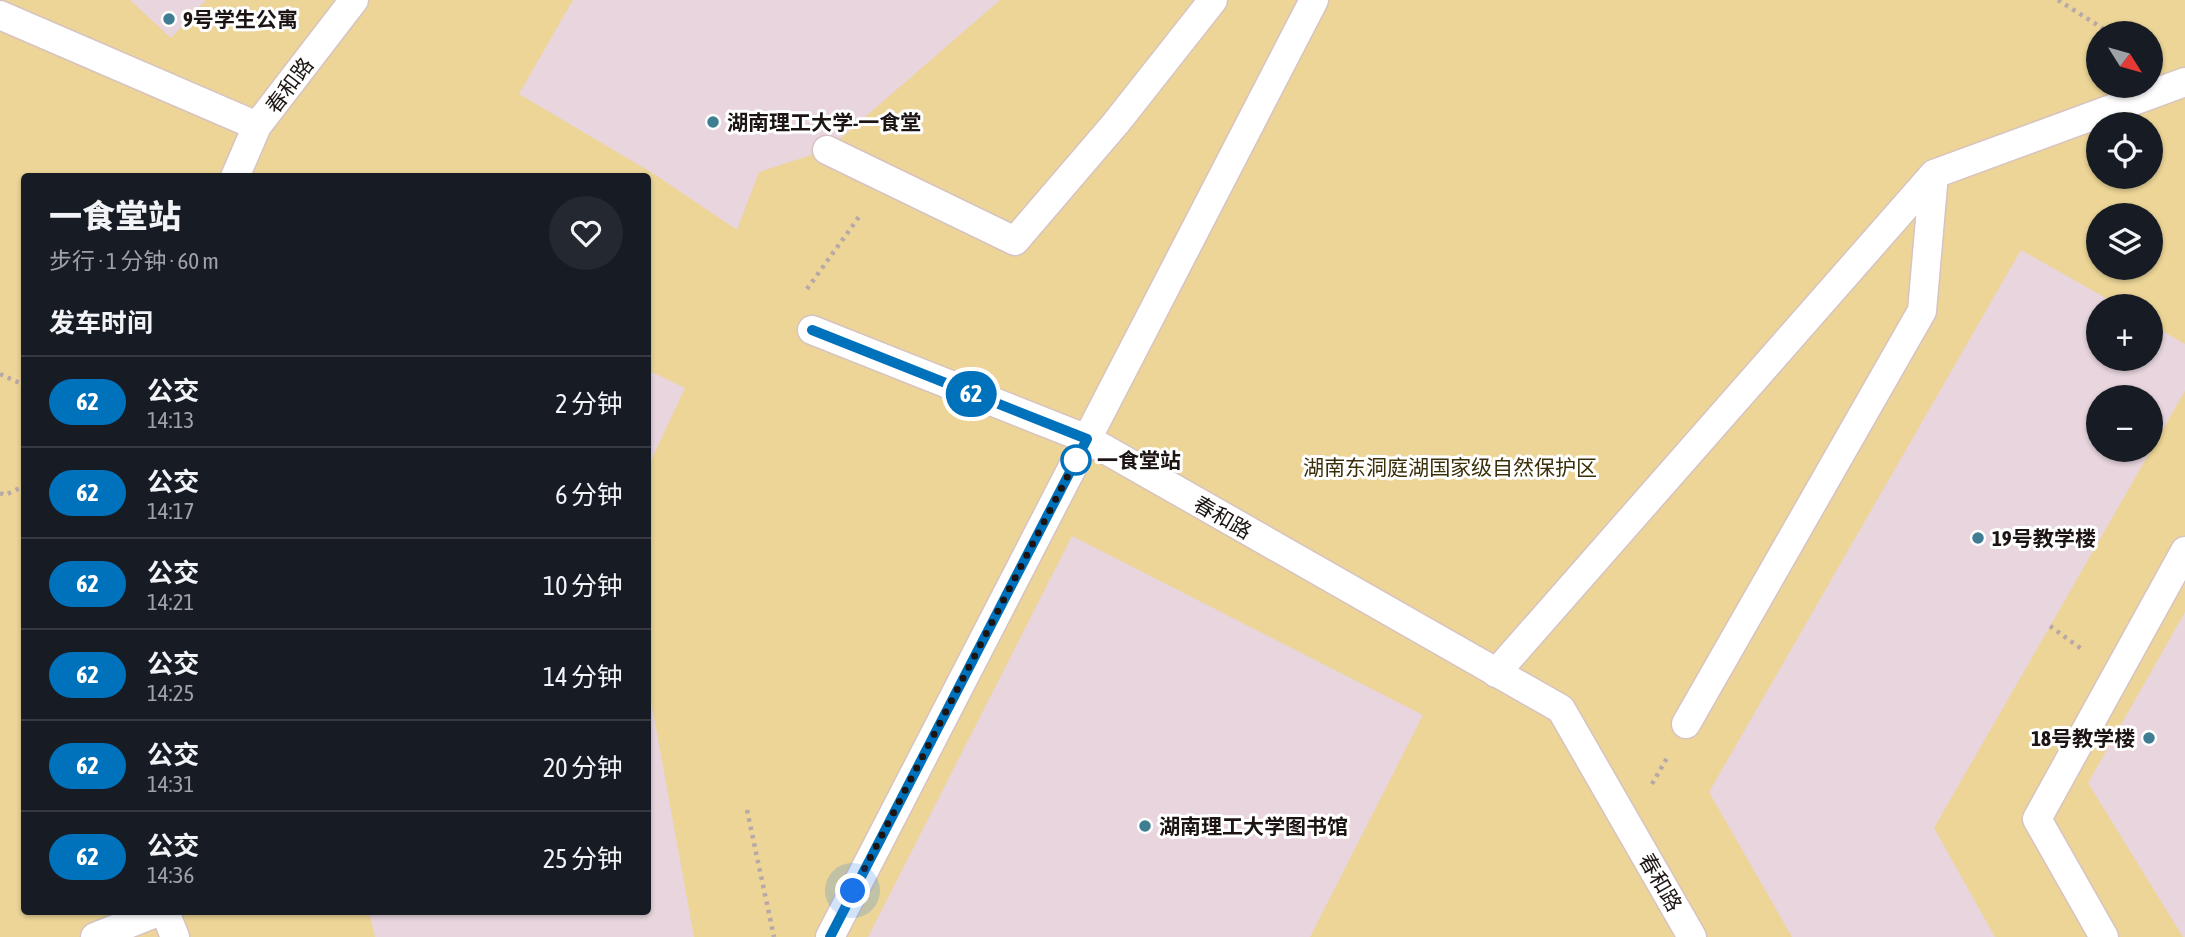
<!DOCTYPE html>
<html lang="zh">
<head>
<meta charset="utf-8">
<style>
	:root { --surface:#171b24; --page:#242831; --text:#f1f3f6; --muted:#9ea1a6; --line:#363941 }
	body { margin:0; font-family:"Asap Condensed","Noto Sans SC",sans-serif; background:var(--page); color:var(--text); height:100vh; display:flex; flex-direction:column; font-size:26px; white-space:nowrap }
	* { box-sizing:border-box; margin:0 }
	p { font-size:23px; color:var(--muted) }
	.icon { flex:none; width:38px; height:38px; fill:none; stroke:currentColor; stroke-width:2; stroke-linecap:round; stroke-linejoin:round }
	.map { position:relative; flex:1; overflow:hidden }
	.panel { position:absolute; left:21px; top:173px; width:630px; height:742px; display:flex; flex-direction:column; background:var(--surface); border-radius:7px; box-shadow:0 2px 5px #0004 }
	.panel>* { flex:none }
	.badge { padding:0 14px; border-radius:23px; font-size:24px; line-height:46px }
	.needle { width:46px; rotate:127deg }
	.controls { position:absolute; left:2086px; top:21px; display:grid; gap:14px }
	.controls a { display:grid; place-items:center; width:77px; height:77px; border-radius:50%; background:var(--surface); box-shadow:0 2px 5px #0004; font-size:35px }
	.you { position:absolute; width:35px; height:35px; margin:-18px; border:5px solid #fff; border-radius:50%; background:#1a73e8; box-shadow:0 0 0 10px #1a73e833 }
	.map>.badge { position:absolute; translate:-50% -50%; box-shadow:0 0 0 4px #fff }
	h2 { padding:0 28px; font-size:26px; line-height:63px }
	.round { display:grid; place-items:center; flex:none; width:74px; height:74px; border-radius:37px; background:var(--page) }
	.summary { display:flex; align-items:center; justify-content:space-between; height:119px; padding:0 28px }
	h1 { font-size:33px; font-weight:800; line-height:52px }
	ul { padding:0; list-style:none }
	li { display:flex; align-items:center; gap:21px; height:91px; padding:0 28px; border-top:2px solid var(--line) }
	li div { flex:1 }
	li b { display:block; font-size:26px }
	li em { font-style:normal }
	li .badge { min-width:77px; font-weight:700; text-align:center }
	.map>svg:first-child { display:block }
	.green { fill:#ecd597; fill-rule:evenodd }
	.building { fill:#e8d5dd; fill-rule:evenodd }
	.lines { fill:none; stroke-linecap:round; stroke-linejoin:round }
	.service-casing { stroke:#d7c3c1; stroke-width:31 }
	.path { stroke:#b8a9a8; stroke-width:4.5; stroke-dasharray:3.5 5; stroke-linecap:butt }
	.service { stroke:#fff; stroke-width:28 }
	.line-casing { stroke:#fff; stroke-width:16 }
	.line { stroke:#0072bc; stroke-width:10 }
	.walk { stroke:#1c1514; stroke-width:7; stroke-dasharray:0 12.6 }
	.poi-dot { fill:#3f7e92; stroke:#fff; stroke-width:2.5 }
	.stop-dot { fill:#fff; stroke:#0072bc; stroke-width:3.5 }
	.labels { text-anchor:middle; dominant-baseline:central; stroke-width:6; stroke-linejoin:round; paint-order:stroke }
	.poi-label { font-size:21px; font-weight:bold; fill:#1c1514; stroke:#fff; text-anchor:start }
	.street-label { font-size:21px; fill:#1c1514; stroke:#fff }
	.stop-label { font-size:21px; font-weight:bold; fill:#1c1514; stroke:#fff; text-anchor:start }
	.park-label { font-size:21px; fill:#3b2f0a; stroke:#fff }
</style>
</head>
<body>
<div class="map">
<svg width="2185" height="937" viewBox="0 0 2185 937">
	<rect width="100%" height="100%" fill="#feeceb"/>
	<path class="green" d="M0,0H2185V937H0ZM2098,33H2151V86H2098ZM2098,124H2151V177H2098ZM24,177H648V912H24ZM2098,215H2151V268H2098ZM2098,306H2151V359H2098ZM2098,397H2151V450H2098Z"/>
	<path class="building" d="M130,0H206L171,38Z
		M573,0H1000L827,150L759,172L737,230L654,174L519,94Z
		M2021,250L2120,306H2098V359H2151V324L2185,344V391L1934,828L1995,937H1792L1709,792ZM2098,397H2151V450H2098Z
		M648,370L685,388L648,467Z
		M1072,536L1423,715L1310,937H868Z
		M2185,612V937H2183L2088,783Z
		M648,684L694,937H375L369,912H648Z"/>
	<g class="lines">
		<defs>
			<path id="service" d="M1314,0L1087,439L1561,709L1692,937
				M0,15L257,126
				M827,150L1015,241L1116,123L1213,0
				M235,177L257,126L354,0
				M812,330L1087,439L830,937
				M1496,673L1934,174L2185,82
				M1686,724L1922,311L1934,174
				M165,912L175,937
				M95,937L158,912
				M2104,937L2037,819L2185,551"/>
		</defs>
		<use href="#service" class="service-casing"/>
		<path class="path" d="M2058,0L2110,33
			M807,289L861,214
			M0,374L24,385
			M0,493L5,495L24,486
			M2050,626L2083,650
			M1652,784L1667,758
			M747,810L774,937"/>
		<use href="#service" class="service"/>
	</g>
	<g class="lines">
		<defs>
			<path id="line" d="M812,330L1087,439L830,937"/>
		</defs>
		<use href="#line" class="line-casing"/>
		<use href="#line" class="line"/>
		<path class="walk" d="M853,891L1076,460"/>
	</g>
	<g class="poi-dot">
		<circle cx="169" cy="19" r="7"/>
		<circle cx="713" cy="122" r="7"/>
		<circle cx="1978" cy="538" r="7"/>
		<circle cx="2149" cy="738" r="7"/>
		<circle cx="1145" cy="826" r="7"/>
	</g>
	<circle class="stop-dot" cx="1076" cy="460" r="14"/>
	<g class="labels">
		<g class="poi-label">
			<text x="183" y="19">9号学生公寓</text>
			<text x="727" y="122">湖南理工大学-一食堂</text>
			<text x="1992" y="538">19号教学楼</text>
			<text x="2135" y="738" text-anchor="end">18号教学楼</text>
			<text x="1159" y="826">湖南理工大学图书馆</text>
		</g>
		<g class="street-label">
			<text transform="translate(289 85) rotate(-53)">春和路</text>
			<text transform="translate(1223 517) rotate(30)">春和路</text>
			<text transform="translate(1661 882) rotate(60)">春和路</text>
		</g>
		<g class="stop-label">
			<text x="1097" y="460">一食堂站</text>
		</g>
		<g class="park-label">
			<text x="1450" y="467">湖南东洞庭湖国家级自然保护区</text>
		</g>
	</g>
</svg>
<div class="controls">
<a><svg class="needle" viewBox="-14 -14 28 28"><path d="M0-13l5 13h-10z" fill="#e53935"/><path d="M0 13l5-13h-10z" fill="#9ea1a6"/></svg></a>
<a><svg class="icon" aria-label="locate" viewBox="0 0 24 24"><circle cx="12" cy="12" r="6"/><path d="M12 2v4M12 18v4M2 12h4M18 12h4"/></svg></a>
<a><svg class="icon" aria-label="layers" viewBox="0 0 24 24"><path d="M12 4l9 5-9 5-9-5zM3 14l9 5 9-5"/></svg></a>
<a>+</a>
<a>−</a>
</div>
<div class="you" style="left:853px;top:891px"></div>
<b class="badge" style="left:971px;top:394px;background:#0072bc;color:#fff">62</b>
<section class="panel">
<div class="summary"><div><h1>一食堂站</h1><p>步行 · 1 分钟 · 60 m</p></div><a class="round"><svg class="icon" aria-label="heart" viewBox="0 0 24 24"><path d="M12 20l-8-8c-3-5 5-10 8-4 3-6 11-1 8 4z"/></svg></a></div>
<h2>发车时间</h2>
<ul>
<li><span class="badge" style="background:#0072bc;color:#fff">62</span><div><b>公交</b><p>14:13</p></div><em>2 分钟</em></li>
<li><span class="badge" style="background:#0072bc;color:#fff">62</span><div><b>公交</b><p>14:17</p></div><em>6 分钟</em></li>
<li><span class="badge" style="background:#0072bc;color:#fff">62</span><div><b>公交</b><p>14:21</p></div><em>10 分钟</em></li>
<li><span class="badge" style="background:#0072bc;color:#fff">62</span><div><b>公交</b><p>14:25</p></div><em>14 分钟</em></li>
<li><span class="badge" style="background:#0072bc;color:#fff">62</span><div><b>公交</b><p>14:31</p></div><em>20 分钟</em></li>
<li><span class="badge" style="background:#0072bc;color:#fff">62</span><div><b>公交</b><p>14:36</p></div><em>25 分钟</em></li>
</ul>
</section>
</div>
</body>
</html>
